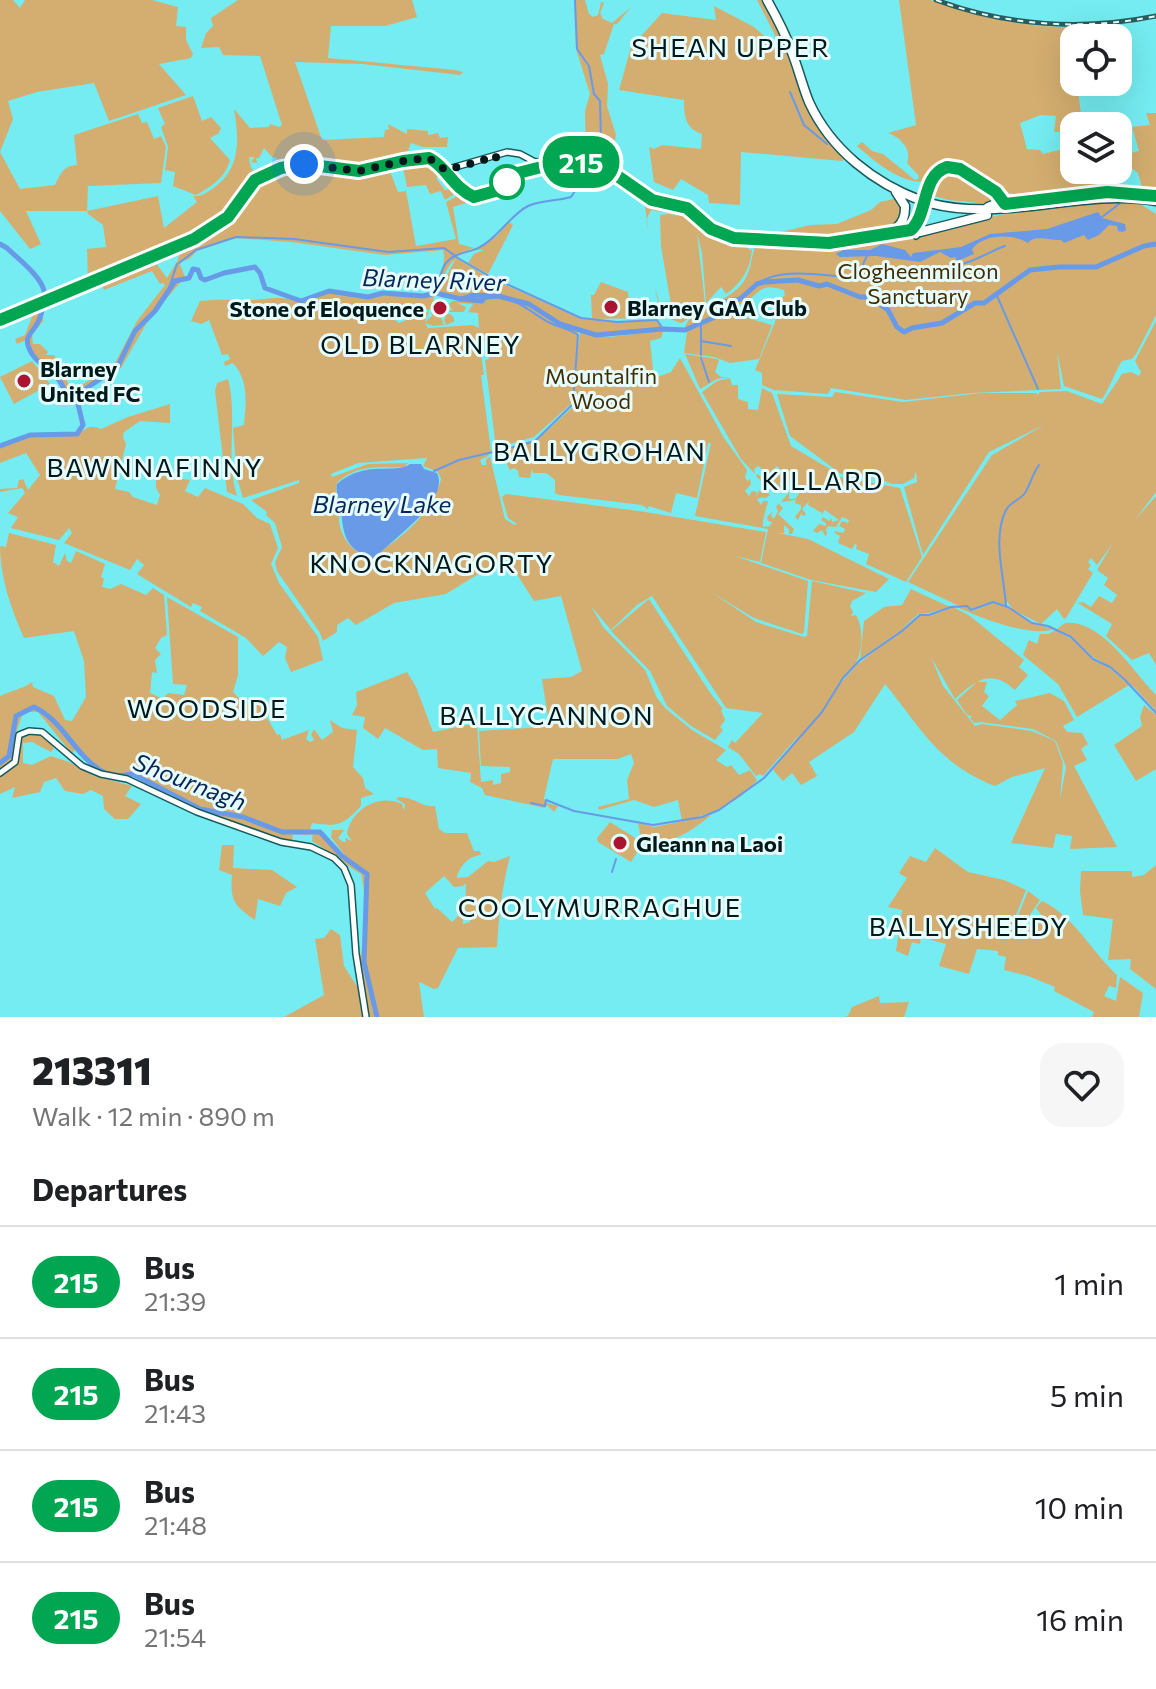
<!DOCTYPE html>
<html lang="en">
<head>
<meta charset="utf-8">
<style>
	:root { --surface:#fff; --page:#f6f6f6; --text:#202124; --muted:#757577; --line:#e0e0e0 }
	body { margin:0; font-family:Commissioner,sans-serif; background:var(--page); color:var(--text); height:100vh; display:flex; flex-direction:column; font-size:30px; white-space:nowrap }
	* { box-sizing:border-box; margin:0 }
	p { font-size:26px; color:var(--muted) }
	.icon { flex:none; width:44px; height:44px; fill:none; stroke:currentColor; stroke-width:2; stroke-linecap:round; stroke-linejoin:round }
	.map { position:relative; height:1017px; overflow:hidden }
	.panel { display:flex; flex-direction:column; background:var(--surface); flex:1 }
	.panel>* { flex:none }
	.badge { padding:0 16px; border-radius:26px; font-size:28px; line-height:52px }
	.tools { position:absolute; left:1060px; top:24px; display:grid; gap:16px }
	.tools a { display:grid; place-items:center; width:72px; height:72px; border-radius:16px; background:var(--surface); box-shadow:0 8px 32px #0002; font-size:40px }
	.you { position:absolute; width:40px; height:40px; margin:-20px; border:6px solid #fff; border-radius:50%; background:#1a73e8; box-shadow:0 0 0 12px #1a73e833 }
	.map>.badge { position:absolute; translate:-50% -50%; box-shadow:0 0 0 4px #fff }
	h2 { padding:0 32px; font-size:30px; line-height:72px }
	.round { display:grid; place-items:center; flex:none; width:84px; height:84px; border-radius:24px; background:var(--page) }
	.headline { display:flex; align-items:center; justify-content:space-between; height:136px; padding:0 32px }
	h1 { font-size:38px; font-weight:800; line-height:60px }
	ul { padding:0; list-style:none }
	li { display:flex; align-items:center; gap:24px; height:112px; padding:0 32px; border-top:2px solid var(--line) }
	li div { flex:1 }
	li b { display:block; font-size:30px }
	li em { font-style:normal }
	li .badge { min-width:88px; font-weight:700; text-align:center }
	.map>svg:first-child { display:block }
	.green { fill:#d4ae70; fill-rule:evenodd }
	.water { fill:#689ae8 }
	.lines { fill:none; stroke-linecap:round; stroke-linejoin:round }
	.stream { stroke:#689ae8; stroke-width:2 }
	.river { stroke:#689ae8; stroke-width:5 }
	.secondary-casing { stroke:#175a5d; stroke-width:8 }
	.highway-casing { stroke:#175a5d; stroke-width:11 }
	.secondary { stroke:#fff; stroke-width:5 }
	.highway { stroke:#fff; stroke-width:8 }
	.rail-casing { stroke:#265d5f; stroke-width:5 }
	.rail { stroke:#e7fcfd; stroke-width:2; stroke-dasharray:6; stroke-linecap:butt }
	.highway-bridge-casing { stroke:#175a5d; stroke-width:11; stroke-linecap:butt }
	.highway-bridge { stroke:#fff; stroke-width:8 }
	.line-casing { stroke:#fff; stroke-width:18 }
	.line { stroke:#00a651; stroke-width:12 }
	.walk { stroke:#001819; stroke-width:8; stroke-dasharray:0 14.4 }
	.stop-dot { fill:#fff; stroke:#00a651; stroke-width:4 }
	.poi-dot { fill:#aa1431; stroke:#e7fcfd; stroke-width:3 }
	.labels { text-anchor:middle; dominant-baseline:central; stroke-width:6; stroke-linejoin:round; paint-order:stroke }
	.park-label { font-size:22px; fill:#412c01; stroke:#e7fcfd }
	.poi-label { font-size:22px; font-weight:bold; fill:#001819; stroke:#e7fcfd; text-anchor:start }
	.water-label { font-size:24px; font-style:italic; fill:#072657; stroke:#e7fcfd }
	.quarter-label { font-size:26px; letter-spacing:2px; fill:#001819; stroke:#e7fcfd }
</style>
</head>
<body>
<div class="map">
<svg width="1156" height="1017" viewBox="0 0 1156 1017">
	<rect width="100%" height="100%" fill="#74ecf1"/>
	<path class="green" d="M0,0H13L20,8L25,0H152L178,7L176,26L186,27V40L193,54L191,58L159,64L186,95L109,121L94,83L37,92L8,101L13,119L0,152L20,189L55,185C61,173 63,166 77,165L74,135L138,114L142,123L147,122L154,139L161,136L166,147L161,183L88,186L87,211H26L41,244L30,249L0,211Z
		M238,0H412L417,17L385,26H331L328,58L455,70L463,72L460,75L362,64L295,62L322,140L384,137L385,130L389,129L388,124L407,134V129L428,131V135L438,133L440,138L448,137L447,147H423L411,143L408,151L422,156L359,169L304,162L281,166L276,163L277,158L272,157L264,148L259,158H256L257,163L251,162L255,157H249C250,169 253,171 260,178L290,166H305L354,172L388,166L398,192L406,191L416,246L456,239L446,202L463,193L470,196L466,203L453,207L459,244L474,248C452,255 444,271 438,292L429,294L434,291C438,279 447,263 443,250L385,255L291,242L236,238L197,251L189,259L179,262L185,277L149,319L121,368L82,393V402L71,398L58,376L34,358L26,340L17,344L15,339L25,335L35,309L94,284V286L43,306V321L32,335L33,344H40L48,352L46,355H54C62,365 64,376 70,387L76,389L115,363L137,321L165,285L163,283L160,284L152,271L104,290L100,281L152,258L167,278L178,260L180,247L172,244L168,249L88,281L87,249L106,247L103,225L88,214L87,211L158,196L164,228L197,202L193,196C202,197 208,192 216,186C241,167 239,137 234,109L250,128L269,127L270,124L279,127L282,125L260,56L223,55L219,47L201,48L206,33L213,26L211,18Z
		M574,0H585L589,14L593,17L598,15L601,2H602L604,3L600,13L603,19L612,23L631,7L617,24H614L604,54L600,55L608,84L607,106L616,135L609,166L606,165L605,159L586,158L585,111L590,94L576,49Z
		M757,0H764L774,16L803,89L847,156L842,161L741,152L740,205L709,203L708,195L681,179L673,190L654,182L649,147L654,149L662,145L701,149L702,134C685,128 684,116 684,100L619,90L631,47L662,13L716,20L714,6L754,27L784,53Z
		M899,0H930L996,19L1040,26L1069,27L1074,60V82H1077L1081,115L1106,113L1108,126H1074V170H1118V162L1122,181L1117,186L1057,189L1019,195L999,191L955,166L937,167L927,182C899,183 877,163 857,146L862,142L872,151L883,154L915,180L918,179L919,176L907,163C912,149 901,138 888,133L916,125ZM1041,115L1056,116L1054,132H1063L1067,148L1043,154L1040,150L1027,149L1020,123Z
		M193,96L202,121L211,117L221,128L218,134L210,138L230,160C226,177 211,187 196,195L173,186L175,172L165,170L168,147L161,127L165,124L158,108Z
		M1146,113H1156V194L1094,191L1012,203L1002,200L1003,196C1028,198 1051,193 1075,191C1091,189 1112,193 1126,184L1128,189L1143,191L1138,173L1133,169L1122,171L1119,156L1139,151L1132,127L1150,125Z
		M426,160L431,162L437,171L443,173L436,178L445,190L455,188L456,193L445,200L441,191L430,194L426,185L407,187L402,162Z
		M944,170L958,171L994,194L995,201L990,204L949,200L930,195L934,178Z
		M898,198L903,205L900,222C869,246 801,240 763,238L760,232L785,231L810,225L837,224L871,210L880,202Z
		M1134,200L1156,214V315L1136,354L1132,359L1122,361C1114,374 1110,387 1102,399L1064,386L1057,351L1061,389L972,393L906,400L831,388L828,394L774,390L762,385V373L755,370L775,322L781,298L785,295L784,290C756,281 761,297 740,304C736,305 731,305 727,306L724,311L772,325L759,359L730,363L714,357L684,353L687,332L685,327L688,321C703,305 728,301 742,284C753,270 750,253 758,242L828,244L908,235L919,238C935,224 1063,203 1089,201C1104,200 1118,202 1132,204Z
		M651,201L684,208L695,214L712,232L745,241L749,250H752C750,269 742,283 726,294L721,287L706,303L702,253L697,233L705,303L707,304L682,323C663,319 658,306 655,288L661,308L672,311L661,246L660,215L669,214L686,217V212L672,209L662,212L651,210L647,218L648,231L645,206Z
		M509,222L513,225L488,274L468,263L474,254L484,250H474L497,236Z
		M456,258L488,277L581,319L616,322L657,320L661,327C638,337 598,337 573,328L578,332L572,403L534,437L496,448L485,360L489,359L487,342L479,341L484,375H481L491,451L488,456L480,460L482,465H486V459L490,457L505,519L514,525L517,524L508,518L502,497L506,494L639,511L766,532L760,562L735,556L808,581L804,632L802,634L754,618L711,592L756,622L804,637L807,636L812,581L866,593L852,601L850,606L853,612L851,616L856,615C864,628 863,653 854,666C848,673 841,678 838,686L857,665L919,616H930L953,607L970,616L1024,660L1019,667L1028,675L1015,690C991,668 976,680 955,699L931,657L943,686L975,726L982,724L1032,731L1055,741L1063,763L1060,800L1066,767L1056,741L1033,729L980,722L974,723L970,718L972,716L967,715L957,700L977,682H987L984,692L989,696L982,706L1000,720L1017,705L1015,701L1050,693L1064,701L1074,720L1063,726L1067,732L1082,733L1088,744L1081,749L1087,760L1074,766L1117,847L1070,849L1072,836L1056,834L1053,848L1011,843L1045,768L1012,777L995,786C938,764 921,728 885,684L854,732L809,762L817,776L801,785L792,773L783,781L773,770L800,734L763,776L760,774L756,776L739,754L728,747L732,740L735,743L763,713L726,708L652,596L637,605L611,630L591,606L603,627L645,670L657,698L665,708L692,730L726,750L716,760L727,767L731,765L739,775L750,770L757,780C740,803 709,815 682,821L678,800L654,807L634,800L599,810L598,807L629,799L627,780L634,763L631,754L618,759H553L544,798L546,803L558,806L554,812L547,805L545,808L485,795L482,788L470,782L471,773L438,768L437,749L423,750L385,728L378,739L363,728L365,717L352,715L357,705L356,692L407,672L416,687L433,732L477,723L481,782L493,780V785L501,783V774L510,772V767L481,766L479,731L542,727L549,724L542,679L571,677L582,671L561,596L534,601L506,557L446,594L394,603L356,625L348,618L337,625V632L323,641L320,633L277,571L275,562L282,547L275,523L266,515L267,512L251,500L299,483V480L243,498L237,478L233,428L244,425C246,402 249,381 233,363L225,366L224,362L230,359L228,354L222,355L209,320L202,324L191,321L200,301C217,299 234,300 251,300C273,299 279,295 301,303L314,295L329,293L368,299L381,296L437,295L433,298L437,308L414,313L404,318L395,315L392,318L399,323L429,311L425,322L432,316L431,310H435L441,315L446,313L452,315L455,321L446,325L444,320L446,316H442L441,318L444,325L433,326L425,323L428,328L473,325L479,328L478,313L468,312L473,304L457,303L466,307L464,312H447L452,310L449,304L452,301H470L468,297L481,295L461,298L439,291ZM427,458L423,466L438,472L441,479C433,513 400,540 370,558C353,552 341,539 339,521C339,516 341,512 340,508C339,498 334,493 337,483C356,464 380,468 404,467L408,463L368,464L332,477L331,474L358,463Z
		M601,282L628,292L630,311L632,309L647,308V318L592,319L591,295H594Z
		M1156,321V492L1135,520L1156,496V665L1149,653L1132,660L1106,636L1112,624L1078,603L1083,602L1091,607L1099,596L1112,603L1117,595L1104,585L1108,578L1097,570L1113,543L1097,565L1091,558L1088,562L1091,565L1088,569L1093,573L1066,618L1064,619L1057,609L1041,624L1013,610L1007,601L1006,605L993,601L972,609L968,606L957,605L908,582L992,455L1044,425L989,452L923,555L904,487L917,482L916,471L914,478L903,484H892L877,478L841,474L790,436L777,394L832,397L835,392L903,402L981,393H1036L1038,395L1040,392L1067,391L1102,404L1122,374L1131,372L1139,376L1141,372L1135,361Z
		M663,331L661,338L650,341L654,378L671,372L680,358L724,438L747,470L745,477L747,481L750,479L751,484L745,491L749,496L752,491L757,492L756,498L759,490L762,493L765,490L770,495L764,499V497L757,499L761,505L763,501H768C767,507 762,519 763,527L770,526L772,522L768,521L767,517L773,511L771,516L774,519L778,511L776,506L779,504L783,508L778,514L794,529L792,534H789V529L784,525V533H778L808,539L889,579L876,592L811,580L761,563L768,529L695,516L711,443H708L697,498L676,493L671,513L649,506L648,509L642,505L559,495L555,493V480L546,473H533L532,469L530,478L519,477L518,471L514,468L510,470L504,459L499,458L500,452L536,441L575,405L574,379L580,333L609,337Z
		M685,354L717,359L719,360L715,372L721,377H729L717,379L700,389Z
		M32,361L50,384L14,404L0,377Z
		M730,378L732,385H738V399L748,402V409L758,410L762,388L772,393L791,446L835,472V476L900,488L922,557L906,582L866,564L869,554L856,549L857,545L855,544L852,549L838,543L840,536L835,533L834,531L843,533L845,529L839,526L842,521L848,523L849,520L842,517L836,527L828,526L825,532L827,531L826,537L822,530L817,533L813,531L819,524L826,526V523L821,520L823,517L829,521L831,518L832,522L839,520L825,510L821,516L822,513L808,505L809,501L802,509L806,514L804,516L801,514L798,520L795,517L801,509V505L795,503L796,500L781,502L789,492V499H795L799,494L792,488V483H787L790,481L785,476L779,484L781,488L774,495L777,486L770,484L781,471L777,466L773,470L776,475L773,478L769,474L764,479L768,483L765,485L756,476L758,474L762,478L766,472L758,466L754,469L755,474L741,459L702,392L717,381Z
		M228,379C238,417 225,458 237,496L227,492L215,391L217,383Z
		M170,404V423L140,421L124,432L123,437L126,444L115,489L129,492L133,497L157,505L160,495L156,488V475L190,480L185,491L198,497L205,488L243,504L257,518L270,524L278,548L271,564L279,583L318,637L323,660L291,672L285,658L287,647L279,642L263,656L246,638L200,611L202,607L193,603L191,607L137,574L144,565L137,559L130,570L64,543L72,533L69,528L59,540L11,528L18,517L8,513L25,493L22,488L0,492V489L17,488L19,480L23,479L28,490L40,475L26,453L0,463V447L30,437L78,435C86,428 90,424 101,429L128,417Z
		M9,533L56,545L53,562L59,566L65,553L67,561L71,563L76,551L105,564L101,577L104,579L102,587L110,589L121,584L146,595L153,588L164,595L167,635L161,638L155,648L161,654L155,660L157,673L152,672L150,693L161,698V701L168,693L184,695L187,685L173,684L167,597L238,637V675L233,692L246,705L256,699L263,709L280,707L266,716L277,735L280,734L282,740L309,730L306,739L310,742L314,740L311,734L314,729L322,740L333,732L330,720L342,728L357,730L353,767L363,778L365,788L374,794L361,798V806C343,825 339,827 312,823L309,835L293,834L292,843L281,840L183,804L165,791L134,774L119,776L102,771L76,748L72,754L38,712H23L16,734L39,728L59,741L51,752L32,742L23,743V763L32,765L51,756L69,762L92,775L132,786L125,796L141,804L128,819H115L104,809L103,796L91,790L83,794L65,791L56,778L44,782L40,792L12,798L15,787L0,794V696C12,690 21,690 32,682L33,687L54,696L65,720L72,721L86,697L84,661L74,631L24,638C11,609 0,577 0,546L6,547Z
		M911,589L950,607L929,613L918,614L900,631L860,659L864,621L884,607L902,605Z
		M649,599L711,694L723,709L721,710L725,720L720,727L723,730L715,740L691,726L667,706L650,671L611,631Z
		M993,603L1007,607L1032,623L1053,629C1031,638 978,617 957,607H966L973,611Z
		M1065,623C1102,619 1133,672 1156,695V711L1135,688L1111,667L1093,657L1070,636L1057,629Z
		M1055,630L1073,640L1093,660L1108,667L1129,685L1077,717L1058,684L1023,655L1029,640L1037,644L1040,634H1049Z
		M1144,705L1156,715V769L1136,781L1114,745L1142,726L1140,717Z
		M399,797C415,797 422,808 435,806L439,829L445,833H467L474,851H480L481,855C469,856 459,866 457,878L468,877L488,861L494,862L510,856C502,887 499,915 497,947L458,948L438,988L434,989L419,982L424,1017H378L365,962L366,937L363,960L376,1017H367L358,957L361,955C365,933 367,897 361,874C344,864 331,852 312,841L313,831C321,833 360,869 366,877L368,872L347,858L331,837L332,830H344L338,838L343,842H346L345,838L352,841L347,834C351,810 378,793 402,804L404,811L405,804L396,799ZM444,876L454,887L463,886L466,883L465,911L470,912V922L463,924V911L452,922L437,908L435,909L425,893Z
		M708,816H710C690,832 673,843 647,844L641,838L638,823L654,827Z
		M610,822L640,841L641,846L631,862L598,842L597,838Z
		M222,845H234L233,868L272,870L297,887L286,893L280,906L258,899L255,920C234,905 230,901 232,875L219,870Z
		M935,848L968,872L1004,880L1026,890L1010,930H1012L1028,891L1040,900L1027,919L1016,923L1034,928L1042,916L1036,908L1042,901C1074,916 1092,952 1117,975L1116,988L1109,986L1104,996L1116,1001L1120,977L1143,993L1139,1017H1092L1094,1012L1054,991L1055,987L1028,976L1004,970L1006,957L998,955V951L977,949L969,974L939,966L946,944L921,937L920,944L912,942L908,956L896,951L902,910L888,907L907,878L899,873L910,856L926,862Z
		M1156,865V989L1130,969L1131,959L1108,960L1113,919L1083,915L1080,891L1081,871H1132V877L1144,875Z
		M331,929L340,935L344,966L358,988L362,1017H284L324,995L315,939L324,938Z
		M879,996L880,1003L909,1002L904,1017H844L848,1016L852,1007Z"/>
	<path class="water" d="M1098,212L1102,218L1125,224L1126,230L1123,232L1118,231L1117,226L1109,225L1099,235L1088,240L1084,235L1064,243L1061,240C1051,241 1035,234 1028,243C1014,234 985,233 972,249L974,254L957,261L955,257L951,258L940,252L920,262L876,256L840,257L836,254L843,250H870L882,244L905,250L911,257L913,253L961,247L990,234L1047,229Z
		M410,464H421L424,469L437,473C450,500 395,537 378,555L373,558C345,550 343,534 341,509C340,500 335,493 337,484C365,459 396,475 410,464Z"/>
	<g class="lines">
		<path class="stream" d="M790,92L804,125L827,144
			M1102,217L1119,204
			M867,256L863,264L868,276
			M456,257L489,276L581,318L617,322L657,320L663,329
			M179,263L196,250L236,237L294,239L388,252L444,248L454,255
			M757,284C778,269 811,274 836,276C879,281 924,275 965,263C979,259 991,251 1005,246
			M168,291L177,264
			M436,293C439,284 440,270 446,263C456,251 468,254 480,247C499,237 509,216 528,206C542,200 557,201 571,197L586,174L599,176L608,159L601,141L600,101L594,94L589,66L577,49L575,0
			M997,296L1038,389
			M482,300C511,291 525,309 548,322C558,327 570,329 578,335L573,404L535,441L495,452
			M701,325V355
			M701,341L731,346
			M701,358L709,382
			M434,471L459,460L493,452
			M1006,605C1004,576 992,538 1006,510C1010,502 1020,500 1025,493C1030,485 1032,475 1039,465
			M531,803L545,806L546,800L574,811L653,825L702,817L719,810L764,778L822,712L843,678L860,660L902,631L920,615H929L951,607L967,606L971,610L993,602L1008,607L1032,623L1048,626L1071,637L1093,659L1110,667L1125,680L1156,713
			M612,872L616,859"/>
		<path class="river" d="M0,244L7,248C18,259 41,276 44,291C45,298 42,315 38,322C32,335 21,336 32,354C39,365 53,371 59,380C66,390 66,398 78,404L83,425L77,434L30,435L0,446
			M461,299L482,301L484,296
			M73,401V397L117,368L135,331L155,311L175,281L189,278L193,269L198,270L201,278L205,280L224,273L255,267L260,273L265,288L301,301L329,291L368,297L383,293L423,296L436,293L461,299L473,295L498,296L529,304L560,324L596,335L663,329L685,330L715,317L725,302L740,299L757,284L764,282L798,280L819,286L827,284L860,297H870L888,310L897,327L904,332L912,328L942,323L975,303H984L1030,270L1059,267H1096L1144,246L1156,244
			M0,763L9,756L16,716L34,707C64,721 75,757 105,773
			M118,776L133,774L200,809L243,817L282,832H320L342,856L367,874L364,962L377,1017"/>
		<defs>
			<path id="secondary" d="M918,229L931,181L943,168L960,169L1000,196
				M888,235L912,233L916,236L920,232
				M0,320L194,239L228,217L255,180L281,168L304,164L359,171L403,161L429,158L445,170L507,152L520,154L535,162L565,160L597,165L610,170L652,200L687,208L701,218L711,229L728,237L824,243L870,238
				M0,773L15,762L19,735L29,731L42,732L82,766L101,774L127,779L197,812L281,842L311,847L334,858L344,868L351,885L356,954L366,1017"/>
			<path id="highway" d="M767,0C776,16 785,33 791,50C798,67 802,85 809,102C831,150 874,183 922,201
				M929,203C1005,223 1079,188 1156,201
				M988,207L998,203V196
				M920,232L987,215
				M870,238C889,232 906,230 905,206L896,192"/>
		</defs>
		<use href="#secondary" class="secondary-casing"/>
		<use href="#highway" class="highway-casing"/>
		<use href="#secondary" class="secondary"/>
		<use href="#highway" class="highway"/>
		<defs>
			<path id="rail" d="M936,0C1006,26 1083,31 1156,16"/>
		</defs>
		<use href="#rail" class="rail-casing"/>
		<use href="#rail" class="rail"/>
		<defs>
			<path id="highway-bridge" d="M922,201L929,203"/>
		</defs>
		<use href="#highway-bridge" class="highway-bridge-casing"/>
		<use href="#highway-bridge" class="highway-bridge"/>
	</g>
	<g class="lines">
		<defs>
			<path id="line" d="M0,320L194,239L228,217L255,180L281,168L304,164L359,171L403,161L429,158C447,167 452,187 474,197L499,190L518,173L569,160L603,166L652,200L687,208L711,229L734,238L829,243L911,230C929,213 921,176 947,167L960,169L996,192L1005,204L1107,192L1156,196"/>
		</defs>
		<use href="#line" class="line-casing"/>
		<use href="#line" class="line"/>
		<path class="walk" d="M304,164L359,171L403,161L429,158L445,170L481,161L495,155L507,182"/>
	</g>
	<circle class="stop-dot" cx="507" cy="182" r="16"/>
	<g class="poi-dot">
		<circle cx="611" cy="307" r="8"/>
		<circle cx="440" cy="308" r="8"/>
		<circle cx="24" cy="381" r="8"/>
		<circle cx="620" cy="843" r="8"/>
	</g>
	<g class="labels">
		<g class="park-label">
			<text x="918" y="270">Clogheenmilcon<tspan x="918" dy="25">Sanctuary</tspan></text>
			<text x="601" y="375">Mountalfin<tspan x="601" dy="25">Wood</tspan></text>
		</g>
		<g class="poi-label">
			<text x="627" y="307">Blarney GAA Club</text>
			<text x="424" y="308" text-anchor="end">Stone of Eloquence</text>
			<text x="40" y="368">Blarney<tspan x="40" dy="25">United FC</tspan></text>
			<text x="636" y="843">Gleann na Laoi</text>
		</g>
		<g class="water-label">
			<text transform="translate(434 279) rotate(2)">Blarney River</text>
			<text x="382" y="503">Blarney Lake</text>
			<text transform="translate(190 781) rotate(21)">Shournagh</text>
		</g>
		<g class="quarter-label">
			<text x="731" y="46">SHEAN UPPER</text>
			<text x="421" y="343">OLD BLARNEY</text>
			<text x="600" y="450">BALLYGROHAN</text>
			<text x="155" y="466">BAWNNAFINNY</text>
			<text x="823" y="479">KILLARD</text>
			<text x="432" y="562">KNOCKNAGORTY</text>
			<text x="207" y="707">WOODSIDE</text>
			<text x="547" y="714">BALLYCANNON</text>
			<text x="600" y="906">COOLYMURRAGHUE</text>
			<text x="969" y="925">BALLYSHEEDY</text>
		</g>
	</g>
</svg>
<div class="tools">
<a><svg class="icon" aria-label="locate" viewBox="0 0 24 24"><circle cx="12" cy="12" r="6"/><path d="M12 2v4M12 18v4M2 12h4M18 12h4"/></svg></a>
<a><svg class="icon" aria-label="layers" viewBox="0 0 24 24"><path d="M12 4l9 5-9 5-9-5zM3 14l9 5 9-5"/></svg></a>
</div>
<div class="you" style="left:304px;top:164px"></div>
<b class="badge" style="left:581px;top:162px;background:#00a651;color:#fff">215</b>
</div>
<section class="panel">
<div class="headline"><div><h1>213311</h1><p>Walk · 12 min · 890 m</p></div><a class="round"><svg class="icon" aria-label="heart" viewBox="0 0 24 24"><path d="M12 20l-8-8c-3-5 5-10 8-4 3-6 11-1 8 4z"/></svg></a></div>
<h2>Departures</h2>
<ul>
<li><span class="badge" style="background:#00a651;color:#fff">215</span><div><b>Bus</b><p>21:39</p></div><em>1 min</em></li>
<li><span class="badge" style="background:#00a651;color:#fff">215</span><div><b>Bus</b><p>21:43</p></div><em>5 min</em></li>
<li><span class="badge" style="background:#00a651;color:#fff">215</span><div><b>Bus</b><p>21:48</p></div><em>10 min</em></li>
<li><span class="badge" style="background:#00a651;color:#fff">215</span><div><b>Bus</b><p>21:54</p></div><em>16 min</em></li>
</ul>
</section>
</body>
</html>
